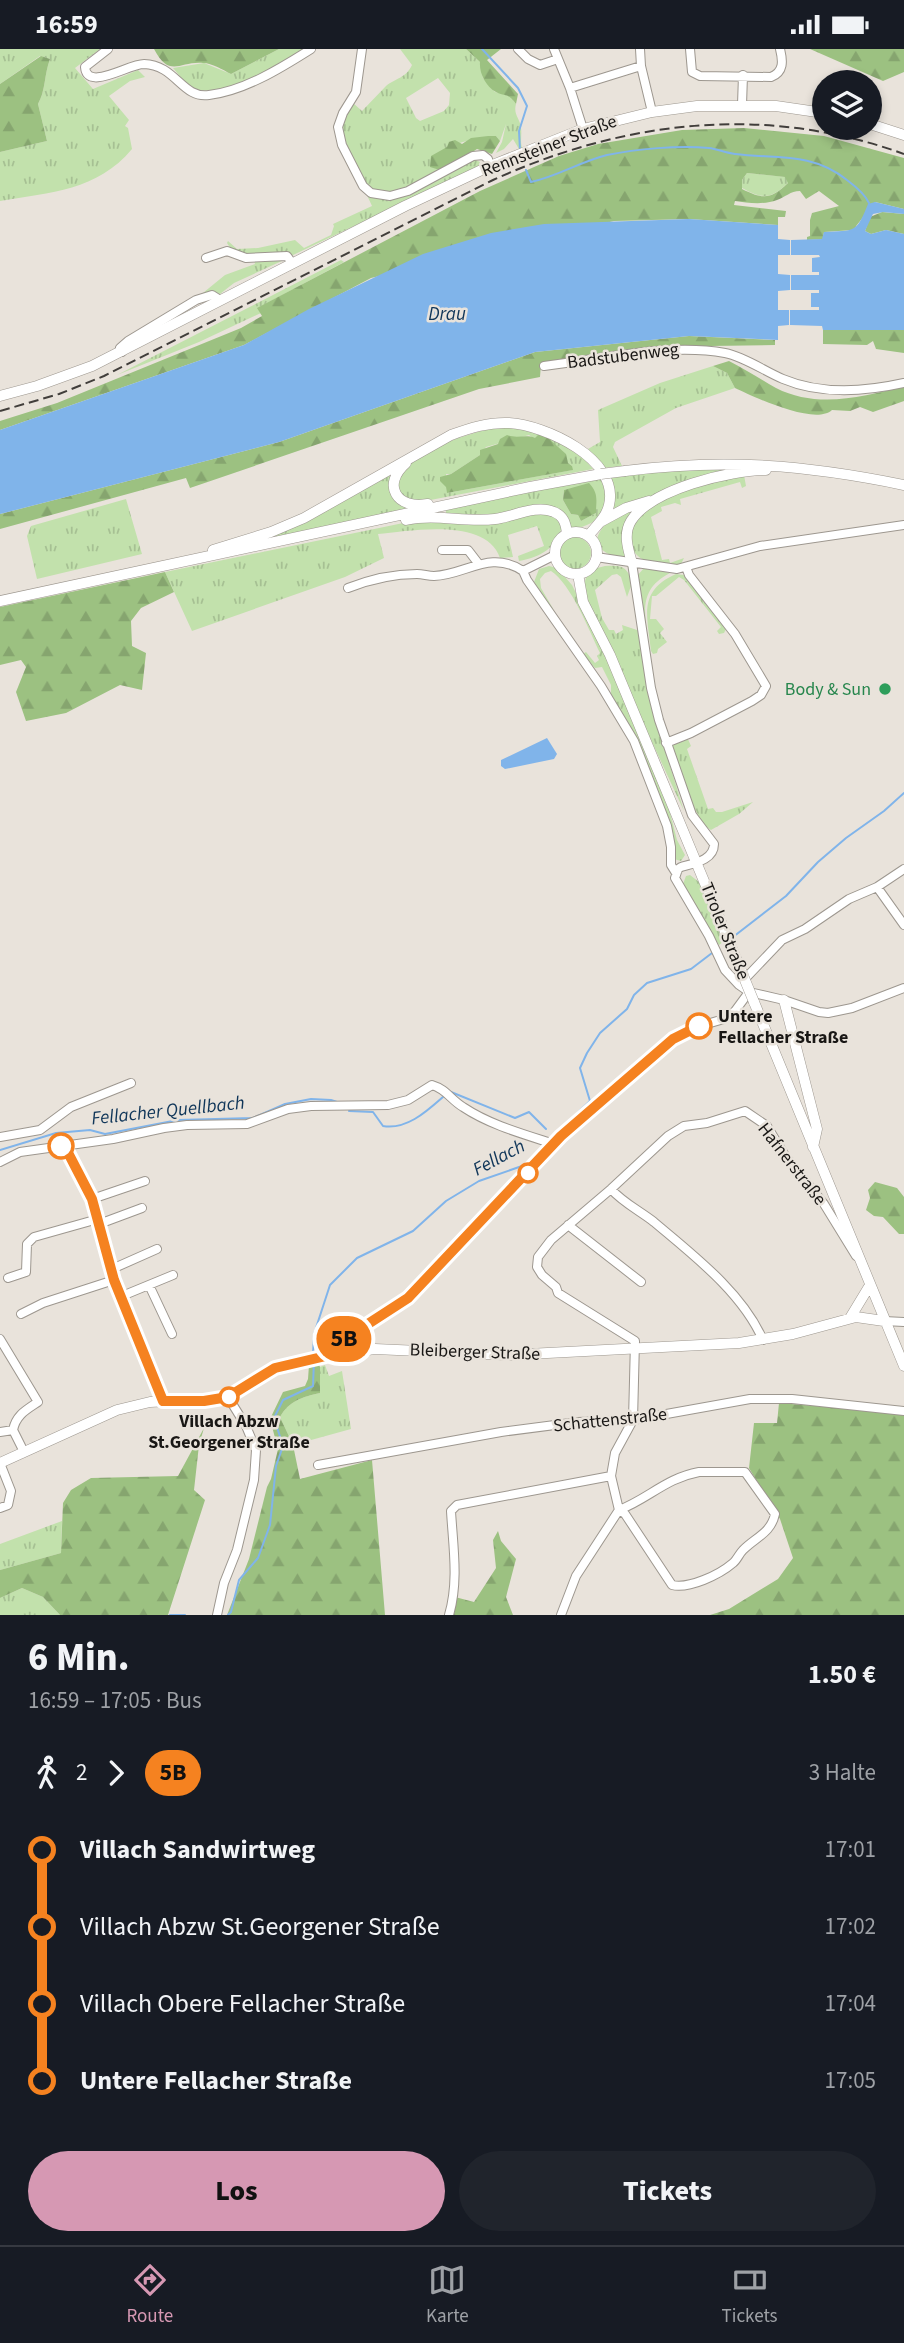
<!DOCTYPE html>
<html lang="de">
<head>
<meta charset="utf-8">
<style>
	:root { --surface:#171b24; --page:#20242c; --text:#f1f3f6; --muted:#9ea1a6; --line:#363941; --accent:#d698b3 }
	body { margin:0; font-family:"Source Sans 3",sans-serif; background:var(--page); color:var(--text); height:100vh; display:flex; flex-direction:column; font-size:26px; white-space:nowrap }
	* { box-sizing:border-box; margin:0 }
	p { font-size:23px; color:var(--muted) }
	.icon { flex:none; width:38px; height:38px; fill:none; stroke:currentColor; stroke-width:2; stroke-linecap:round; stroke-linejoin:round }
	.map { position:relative; height:1566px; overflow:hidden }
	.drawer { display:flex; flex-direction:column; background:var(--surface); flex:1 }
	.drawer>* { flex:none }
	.badge { padding:0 14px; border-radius:23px; font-size:24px; line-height:46px }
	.buttons { position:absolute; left:812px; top:21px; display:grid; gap:14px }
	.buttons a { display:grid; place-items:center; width:70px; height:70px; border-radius:50%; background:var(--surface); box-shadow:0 4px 10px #0003; font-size:35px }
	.map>.badge { position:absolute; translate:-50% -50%; box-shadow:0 0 0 4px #fff }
	.legs { display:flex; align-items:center; gap:10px; height:77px; padding:0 28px; font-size:23px }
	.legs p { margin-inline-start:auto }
	.summary { display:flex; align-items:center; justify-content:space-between; height:119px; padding:0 28px }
	h1 { font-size:38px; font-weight:800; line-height:52px }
	.cta { display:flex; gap:14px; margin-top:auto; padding:14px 28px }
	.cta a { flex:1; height:80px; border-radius:42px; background:var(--accent); color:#111; font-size:28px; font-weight:800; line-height:80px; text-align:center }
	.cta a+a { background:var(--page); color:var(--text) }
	ul { padding:0 28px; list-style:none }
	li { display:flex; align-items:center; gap:24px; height:77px; font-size:26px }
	li i { display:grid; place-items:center; width:10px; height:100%; margin:0 9px; background:currentColor }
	li i::after { content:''; width:18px; height:18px; margin:-9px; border:5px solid; border-radius:50%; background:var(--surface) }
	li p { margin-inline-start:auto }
	li:first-child i { background:linear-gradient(#0000 50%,currentColor 0) }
	li:last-child i { background:linear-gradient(currentColor 50%,#0000 0) }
	.status { display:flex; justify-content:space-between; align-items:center; height:49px; padding:0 35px; background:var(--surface); direction:ltr }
	.status svg { height:19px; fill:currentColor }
	.menu { display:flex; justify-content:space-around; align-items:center; height:98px; border-top:2px solid var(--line); background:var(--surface); font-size:19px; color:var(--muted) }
	.menu a { display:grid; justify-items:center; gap:4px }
	.menu .current { color:var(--accent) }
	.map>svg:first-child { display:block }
	.grass { fill:url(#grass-tufts); fill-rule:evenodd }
	.forest { fill:url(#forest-firs); fill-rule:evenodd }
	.water { fill:#80b4ea }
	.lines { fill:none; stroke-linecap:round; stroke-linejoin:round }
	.stream { stroke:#80b4ea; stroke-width:2 }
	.minor-casing { stroke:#9d978f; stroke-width:10 }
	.major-casing { stroke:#9d978f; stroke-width:11 }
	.minor { stroke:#fff; stroke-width:8 }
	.major { stroke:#fff; stroke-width:10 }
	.rail { stroke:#413e3b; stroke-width:2; stroke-dasharray:10 5; stroke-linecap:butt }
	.major-bridge-casing { stroke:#9d978f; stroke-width:11; stroke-linecap:butt }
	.major-bridge { stroke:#fff; stroke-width:10 }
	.line-1-casing { stroke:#fff; stroke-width:16 }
	.line-1 { stroke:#f58220; stroke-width:10 }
	.leisure-dot { fill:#2e9e5b; stroke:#e9e3db; stroke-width:2.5 }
	.stop-1-dot { fill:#fff; stroke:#f58220; stroke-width:3.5 }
	.labels { text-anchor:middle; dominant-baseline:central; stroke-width:5; stroke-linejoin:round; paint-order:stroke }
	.street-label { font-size:18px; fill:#191715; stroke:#e9e3db }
	.leisure-label { font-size:18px; fill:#27864d; stroke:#e9e3db; text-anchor:end }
	.stop-label { font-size:18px; font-weight:bold; fill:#191715; stroke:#e9e3db; text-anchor:start }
	.water-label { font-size:19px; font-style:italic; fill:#103659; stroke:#e9e3db }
</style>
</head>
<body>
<div class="status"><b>16:59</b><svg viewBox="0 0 49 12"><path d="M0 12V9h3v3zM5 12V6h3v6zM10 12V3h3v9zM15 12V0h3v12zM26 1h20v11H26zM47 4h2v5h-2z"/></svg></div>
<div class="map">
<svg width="904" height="1566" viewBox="0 0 904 1566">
	<defs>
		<pattern id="grass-tufts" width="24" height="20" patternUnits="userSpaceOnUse" patternTransform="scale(1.75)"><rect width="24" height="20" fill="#c2e1ac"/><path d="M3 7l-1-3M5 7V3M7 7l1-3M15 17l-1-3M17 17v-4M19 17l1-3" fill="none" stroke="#a6c093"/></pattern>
		<pattern id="forest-firs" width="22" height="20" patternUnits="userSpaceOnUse" patternTransform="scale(1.75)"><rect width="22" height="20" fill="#9cc181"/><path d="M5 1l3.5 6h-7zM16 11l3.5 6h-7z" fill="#86a56f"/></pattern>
	</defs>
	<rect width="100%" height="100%" fill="#e9e3db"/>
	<path class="grass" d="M0,0H100L75,19L93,40L138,21L145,28L130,32L109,47L129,71L125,77L128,79L132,100C97,142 51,143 0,152V103L47,92L38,55C46,40 44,26 50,10L40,7L0,35Z
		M279,0H306C284,15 222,49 196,40C187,37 179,26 173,19L204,14L231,25Z
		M400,0H466L480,13L483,29L495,43L509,46L516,55C513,66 520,69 521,79C522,86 520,92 522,99L519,100L513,90L504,100L496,104L502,93L506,75L500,92L496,87C477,90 454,92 438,105L443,122C422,131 400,147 377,142C363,140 341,92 342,78C342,69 348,61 353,54L362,62C370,54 378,45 386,37C396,29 406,29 412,16ZM438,29L450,44L449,56L444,62L420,72L416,69L406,49Z
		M474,110L480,113L478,118L291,207L249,208L231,200L227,194L228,192L237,200L258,199L295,191L304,199L331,186L334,177L333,175L372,157L366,144C409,167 438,119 474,110Z
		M747,124L786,128L789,133C771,150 764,151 742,139V131Z
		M254,211H284L234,234L220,245L214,243L198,248L225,226L255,215Z
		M341,211L344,213L258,259L261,264L199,293L117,326Z
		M713,317L727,324L735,339L676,359L615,393L613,398L622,417L603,419L588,400L600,393L598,361L660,334Z
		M499,378C534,380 571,391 593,420L420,453C407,449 399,448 398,434C396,405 476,382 499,378ZM529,386L572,417V421L447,444L446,425H451L480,406L486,398Z
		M740,418L631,454L610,465L614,446L609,429L649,422Z
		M391,422L406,459L404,461L262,491L263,489Z
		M744,426L746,437L742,439L740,433L680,450L681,456L675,454L661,458L662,462L651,468L662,511L669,510L670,514L684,509L681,515C656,519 623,512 632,480C635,471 640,465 648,460C677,440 711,433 744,426Z
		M601,430C613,459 599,478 569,480L557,461L498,467L446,464V461L546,439ZM579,438L596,460V464L581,472L578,466L571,465L563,451L564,441Z
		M126,450L142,505L37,530L27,487L31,477Z
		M645,455L629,470V510C616,507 603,507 597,493C598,471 628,463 645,455Z
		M538,462L556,467L562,478C555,500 541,508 519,512L518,507L544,497L537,477L508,486L513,508L500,509C486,468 411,482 378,485L384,509L345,528L192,582L165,523L413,472Z
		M559 504a16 16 0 1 1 32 0a16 16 0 1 1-32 0Z
		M549,517L557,519L572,536L605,602L669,760L677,791L685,806L681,812L674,810V787L670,774L639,694L611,645V636L602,618L595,619L583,605L586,603L595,614L599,611L597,607L600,604C589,581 571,535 551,522L545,524L540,530L541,539L555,563L534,533L539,520Z
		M605,517C621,516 627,517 632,533L630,535L631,537L627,548L621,528L617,525L612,526L595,541L602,569L609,581H614L616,585L623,581L622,576L640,582L650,653L684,762L638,663L607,589L585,546L584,535L587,526L593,520Z
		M644,519L670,524C637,541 645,565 649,597L637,527Z
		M676,525L684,526L726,580L724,584L719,585L717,582L721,578L684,531L679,528L656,547H652L650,570H656L664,580L660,584L667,593L658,600L657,604L653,605L651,602C647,566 638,542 676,525Z
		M687,688L691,697L687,700L708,760L713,759L716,763H722L753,753L739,765L711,781L704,776L693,757H691L672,698V695Z
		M690,826L699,833L723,893L719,896L683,835L686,827Z
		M325,1316L329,1327L342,1322L351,1380L293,1396L280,1368C289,1352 302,1348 320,1344V1318Z
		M62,1472L61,1504L0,1521V1495Z
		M22,1539L43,1548L60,1566H0V1549Z"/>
	<path class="forest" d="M154,0H279L231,25C223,21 212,14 203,14C179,12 170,30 154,0Z
		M466,0H501L487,11L518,45L516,55C507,43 506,48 496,43C485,37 479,23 480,13Z
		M810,0H904V23L883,32Z
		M41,7L50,10C44,26 46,40 38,55L47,92L0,103V35Z
		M744,79L824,87L904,109V160L875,153L853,181L824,183L823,190L807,191V188L810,187V171L812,164L839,157L819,142L806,150L800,142C790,142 786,148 777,151C764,156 748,154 735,152L734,156L786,162L785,168H778V176L689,170L614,172L371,229L244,296L0,381V372L57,354L241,279L262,267L257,259L480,142L559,107L598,95L682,81ZM747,124L785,128L788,134C771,150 764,151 742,140V131Z
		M488,87H496L500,92L492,105L477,100L443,122L430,118L431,107L447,98L449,93L455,91L462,95L471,89Z
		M882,163L904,165V185L886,181L871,185L865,182L870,168Z
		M823,281H904V304L876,300L873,292L867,296L823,295Z
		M689,287L775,291V296L709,297L541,315L540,328L479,340L190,439L186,429L0,480V465L279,393L535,303Z
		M729,312C745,320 760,330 776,339C817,360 863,348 904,337V352L873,363L860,358L850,362L832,361C815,377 754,348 735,339L727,324L713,317Z
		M539,385L547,388L566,405L568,414L572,417L573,421L447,444L446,438L440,432V428L451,425L480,406V401L498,395L500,390L507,386C517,390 526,385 535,389Z
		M589,434C599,445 596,451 596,464L581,472L578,466L571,465L563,451L564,441Z
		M165,523L174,543L141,559L131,572L132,597L146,604L142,641L120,636L66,664L26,672L16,643L26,618L21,611L0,616V558Z
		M875,1133L897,1139L904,1148V1185H899L883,1168L874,1167L866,1161L870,1149L868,1141Z
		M318,1313L320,1318V1344C302,1348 289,1352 280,1368L293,1396L300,1430L372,1411L385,1566H227L249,1510L267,1438L271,1430L278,1400L270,1370L283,1343L305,1337L308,1330L309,1316Z
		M779,1354L904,1364V1566H710L729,1560L778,1530L793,1509L780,1470L749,1419L754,1374H777Z
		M204,1379L199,1396L194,1441L205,1451L168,1566H60L43,1548L22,1539L0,1549V1521L61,1504L63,1454L71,1441L91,1429L178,1427Z
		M498,1482L501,1492L516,1510L506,1548L513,1566H454L455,1548L474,1553L496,1519L493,1491Z"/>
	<path class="water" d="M875,153L904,160V165L883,163L873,165L865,182L871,185L886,181L904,185V281H823L822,277L790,276V261H819V258H811V244H819V241H791V226H819V223H812V209L820,208L819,206H791V191L822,190L824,183C855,181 856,185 868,155Z
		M689,170L778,176V190L790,191V206H778V225L790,226V241L778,242V261H789V276L778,277V291L689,287L535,303L279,393L0,465V381L244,296L309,260L423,205L491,184L544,175Z
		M547,689L557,705L554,710L505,720L501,717V711Z"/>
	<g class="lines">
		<path class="stream" d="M482,0L518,39L527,57L519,82L520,101
			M526,121L531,133C559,127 579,113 607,106C636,100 679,96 709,99C717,100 726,104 735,105C776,110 812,103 847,131C855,137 865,145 869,154
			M733,888L786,847L818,813L846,789L884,762L904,744
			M451,1043L515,1069L529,1063L546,1080
			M349,1062L373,1063L383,1077C407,1081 427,1062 444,1047
			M549,1091L590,1052L580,1019L587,1004L600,984L627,960L634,946L647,934L691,920L712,904
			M0,1101L56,1084L90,1081L105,1085L178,1071L253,1069L285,1055L311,1050L331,1051L337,1053
			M313,1306L314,1285L330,1236L357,1209L413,1182L446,1152L479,1132L522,1117L536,1107L545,1095
			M170,1566H185
			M228,1566L231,1563L239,1531L258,1509L270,1476L276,1417L283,1397L274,1369L283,1351L313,1337L314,1311"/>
		<defs>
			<path id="minor" d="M108,0L85,18C87,43 128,15 144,15C176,16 182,50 209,46C244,42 281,19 311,0
				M362,0L356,43L343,64L338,78L342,96L363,137L371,144L390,147L408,142L473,107L483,106L488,110L490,117
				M518,0L528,10L540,16L558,10
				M554,0L570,39L583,80
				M640,0L641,17
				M690,0L692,23L700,27L771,28C784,23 783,12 780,0
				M570,39L641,17L652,63
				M742,56L743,26
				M206,209L227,202L246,209L287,207L292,214
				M122,303L120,299L128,292L196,251L212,246L220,251
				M544,317C600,310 669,294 725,304C745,308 764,322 783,330C821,346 864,343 904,334
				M442,501H468L478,514
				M555,506L523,522L527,531L601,637L634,692L667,777L671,798V816L676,824
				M596,508L677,520L760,497L904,476
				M632,514L651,639L659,671L692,766L714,795C714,811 695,814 681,818L678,820L675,829L709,887L725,921L739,936L749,943L784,951L819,963L828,964L852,959L904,939
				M348,539C371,530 392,525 417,525C423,525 428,527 434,527C466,526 490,500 523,522
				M666,694L691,684L752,652L761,646L766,637L735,585L689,526L686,518
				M877,838L904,876
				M741,934L782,891L805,880L849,850L877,838L904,820
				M0,1088L40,1081L71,1058L131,1034
				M64,1096L92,1150L114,1231L163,1352
				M0,1113L20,1103L113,1090L164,1079L187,1076L247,1075L288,1060L311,1057L388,1056L408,1051L432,1036C446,1040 451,1051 463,1058C490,1076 523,1085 554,1095
				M611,1140C622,1153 640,1162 654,1173C693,1206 742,1243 763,1291
				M92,1150L145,1132
				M99,1175L142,1159
				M568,1176L641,1233
				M112,1220L157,1200
				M8,1229L26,1223L27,1195L34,1188L98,1170
				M149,1236L172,1285
				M122,1247L173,1226
				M21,1265L43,1254L114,1231
				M884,1272L904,1273
				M0,1290L38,1353C26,1361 16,1366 13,1381L24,1403
				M326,1307L337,1295L408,1249L561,1087L612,1041L673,991L700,977L724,970L735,962L749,943
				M0,1383L13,1381
				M0,1414L11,1442L8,1456L0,1459
				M318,1416L501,1383L578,1373L633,1371L750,1350H792L904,1362
				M699,1423H745L775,1465C771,1484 756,1488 743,1501C739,1505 737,1511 733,1514C719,1526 689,1540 672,1536L625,1465L619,1461C648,1450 666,1429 699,1423Z
				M217,1566L224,1534L237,1501L254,1431L256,1401L246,1377L228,1348
				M449,1566C459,1532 453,1497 451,1462L457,1456L611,1427
				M561,1566L576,1527L619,1461L611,1427L615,1404L633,1371L635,1292L558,1244L556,1238L542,1226L537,1218L538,1208L551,1191L611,1140L668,1087L684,1077L707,1074L745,1062L767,1077L786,1108L824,1155L856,1207"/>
			<path id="major" d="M870,75L904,86
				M0,347L37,337L92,317L405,157L490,117L583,80L652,63L697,57H776L824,64
				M406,414C381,436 397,461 428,455
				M625,422C724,409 807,416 904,436
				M406,471C436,464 465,474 495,470C513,468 536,455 554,463C564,467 566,475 567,485
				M602,472L626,459L649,452
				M555 504a21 21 0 1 1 42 0a21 21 0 1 1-42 0Z
				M213,501L271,483L304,469L451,386C470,379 489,373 509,374C545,376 620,410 609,456C606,469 596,477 588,487
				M632,514C628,500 623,485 631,472C651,440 730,421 766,421
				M578,525L583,553L610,606L726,885
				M0,552L530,438L601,425
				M784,951L817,1080L813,1098
				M754,953L904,1317
				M850,1269L870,1236
				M0,1414L117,1361L150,1353L224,1349L244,1340L275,1319L320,1307L375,1300L509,1306L739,1294L793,1285L856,1268L884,1272"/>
		</defs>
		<use href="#minor" class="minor-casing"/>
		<use href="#major" class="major-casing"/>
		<use href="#minor" class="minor"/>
		<use href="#major" class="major"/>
		<path class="rail" d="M0,362L59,345L104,327L493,131C625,71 766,55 904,105"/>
		<defs>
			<path id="major-bridge" d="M601,425L625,422
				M726,885L754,953"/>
		</defs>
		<use href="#major-bridge" class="major-bridge-casing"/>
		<use href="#major-bridge" class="major-bridge"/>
	</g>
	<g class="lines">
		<defs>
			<path id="line-1" d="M61,1097L64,1096L92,1150L114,1231L163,1352H204L228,1348L275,1319L326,1307L337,1295L408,1249L561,1087L673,990L699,977"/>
		</defs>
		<use href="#line-1" class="line-1-casing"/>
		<use href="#line-1" class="line-1"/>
	</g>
	<circle class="leisure-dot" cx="885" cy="640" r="7"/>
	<g class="stop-1-dot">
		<circle cx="699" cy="977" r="12"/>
		<circle cx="61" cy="1097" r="12"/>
		<circle cx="528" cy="1124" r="9"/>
		<circle cx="229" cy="1348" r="9"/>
	</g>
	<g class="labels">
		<g class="street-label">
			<text transform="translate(549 97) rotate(-21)">Rennsteiner Straße</text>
			<text transform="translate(623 307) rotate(-7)">Badstubenweg</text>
			<text transform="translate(725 882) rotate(68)">Tiroler Straße</text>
			<text transform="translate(792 1115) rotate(52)">Hafnerstraße</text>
			<text transform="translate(475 1303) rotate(2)">Bleiberger Straße</text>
			<text transform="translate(610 1371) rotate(-6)">Schattenstraße</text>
		</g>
		<g class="leisure-label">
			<text x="871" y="640">Body &amp; Sun</text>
		</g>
		<g class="stop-label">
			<text x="718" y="967">Untere<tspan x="718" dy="21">Fellacher Straße</tspan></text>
			<text x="229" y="1372" text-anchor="middle">Villach Abzw<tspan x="229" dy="21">St.Georgener Straße</tspan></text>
		</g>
		<g class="water-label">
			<text x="447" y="265">Drau</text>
			<text transform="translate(168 1062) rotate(-6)">Fellacher Quellbach</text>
			<text transform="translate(499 1109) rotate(-28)">Fellach</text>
		</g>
	</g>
</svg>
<div class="buttons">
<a><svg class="icon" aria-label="layers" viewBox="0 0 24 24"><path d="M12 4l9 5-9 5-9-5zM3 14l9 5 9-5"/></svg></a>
</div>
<b class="badge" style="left:344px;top:1290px;background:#f58220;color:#111">5B</b>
</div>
<section class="drawer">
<div class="summary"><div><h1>6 Min.</h1><p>16:59 – 17:05 · Bus</p></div><b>1.50 €</b></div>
<div class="legs"><svg class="icon" aria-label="walk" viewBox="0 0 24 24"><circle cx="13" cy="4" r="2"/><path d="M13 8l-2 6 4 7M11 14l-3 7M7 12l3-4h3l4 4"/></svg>2<svg class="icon" aria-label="forward" viewBox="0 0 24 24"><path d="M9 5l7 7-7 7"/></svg><b class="badge" style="background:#f58220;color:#111">5B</b><p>3 Halte</p></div>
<ul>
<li><i style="color:#f58220"></i><b>Villach Sandwirtweg</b><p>17:01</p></li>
<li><i style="color:#f58220"></i><span>Villach Abzw St.Georgener Straße</span><p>17:02</p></li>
<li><i style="color:#f58220"></i><span>Villach Obere Fellacher Straße</span><p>17:04</p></li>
<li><i style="color:#f58220"></i><b>Untere Fellacher Straße</b><p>17:05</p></li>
</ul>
<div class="cta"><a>Los</a><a>Tickets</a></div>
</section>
<nav class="menu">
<a class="current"><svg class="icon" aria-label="directions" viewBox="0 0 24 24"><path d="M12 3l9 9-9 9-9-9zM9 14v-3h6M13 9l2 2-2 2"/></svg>Route</a>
<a><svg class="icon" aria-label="map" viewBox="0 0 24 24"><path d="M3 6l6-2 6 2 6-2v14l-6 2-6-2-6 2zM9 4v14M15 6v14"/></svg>Karte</a>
<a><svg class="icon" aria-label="tickets" viewBox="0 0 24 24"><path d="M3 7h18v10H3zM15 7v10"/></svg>Tickets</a>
</nav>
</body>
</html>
